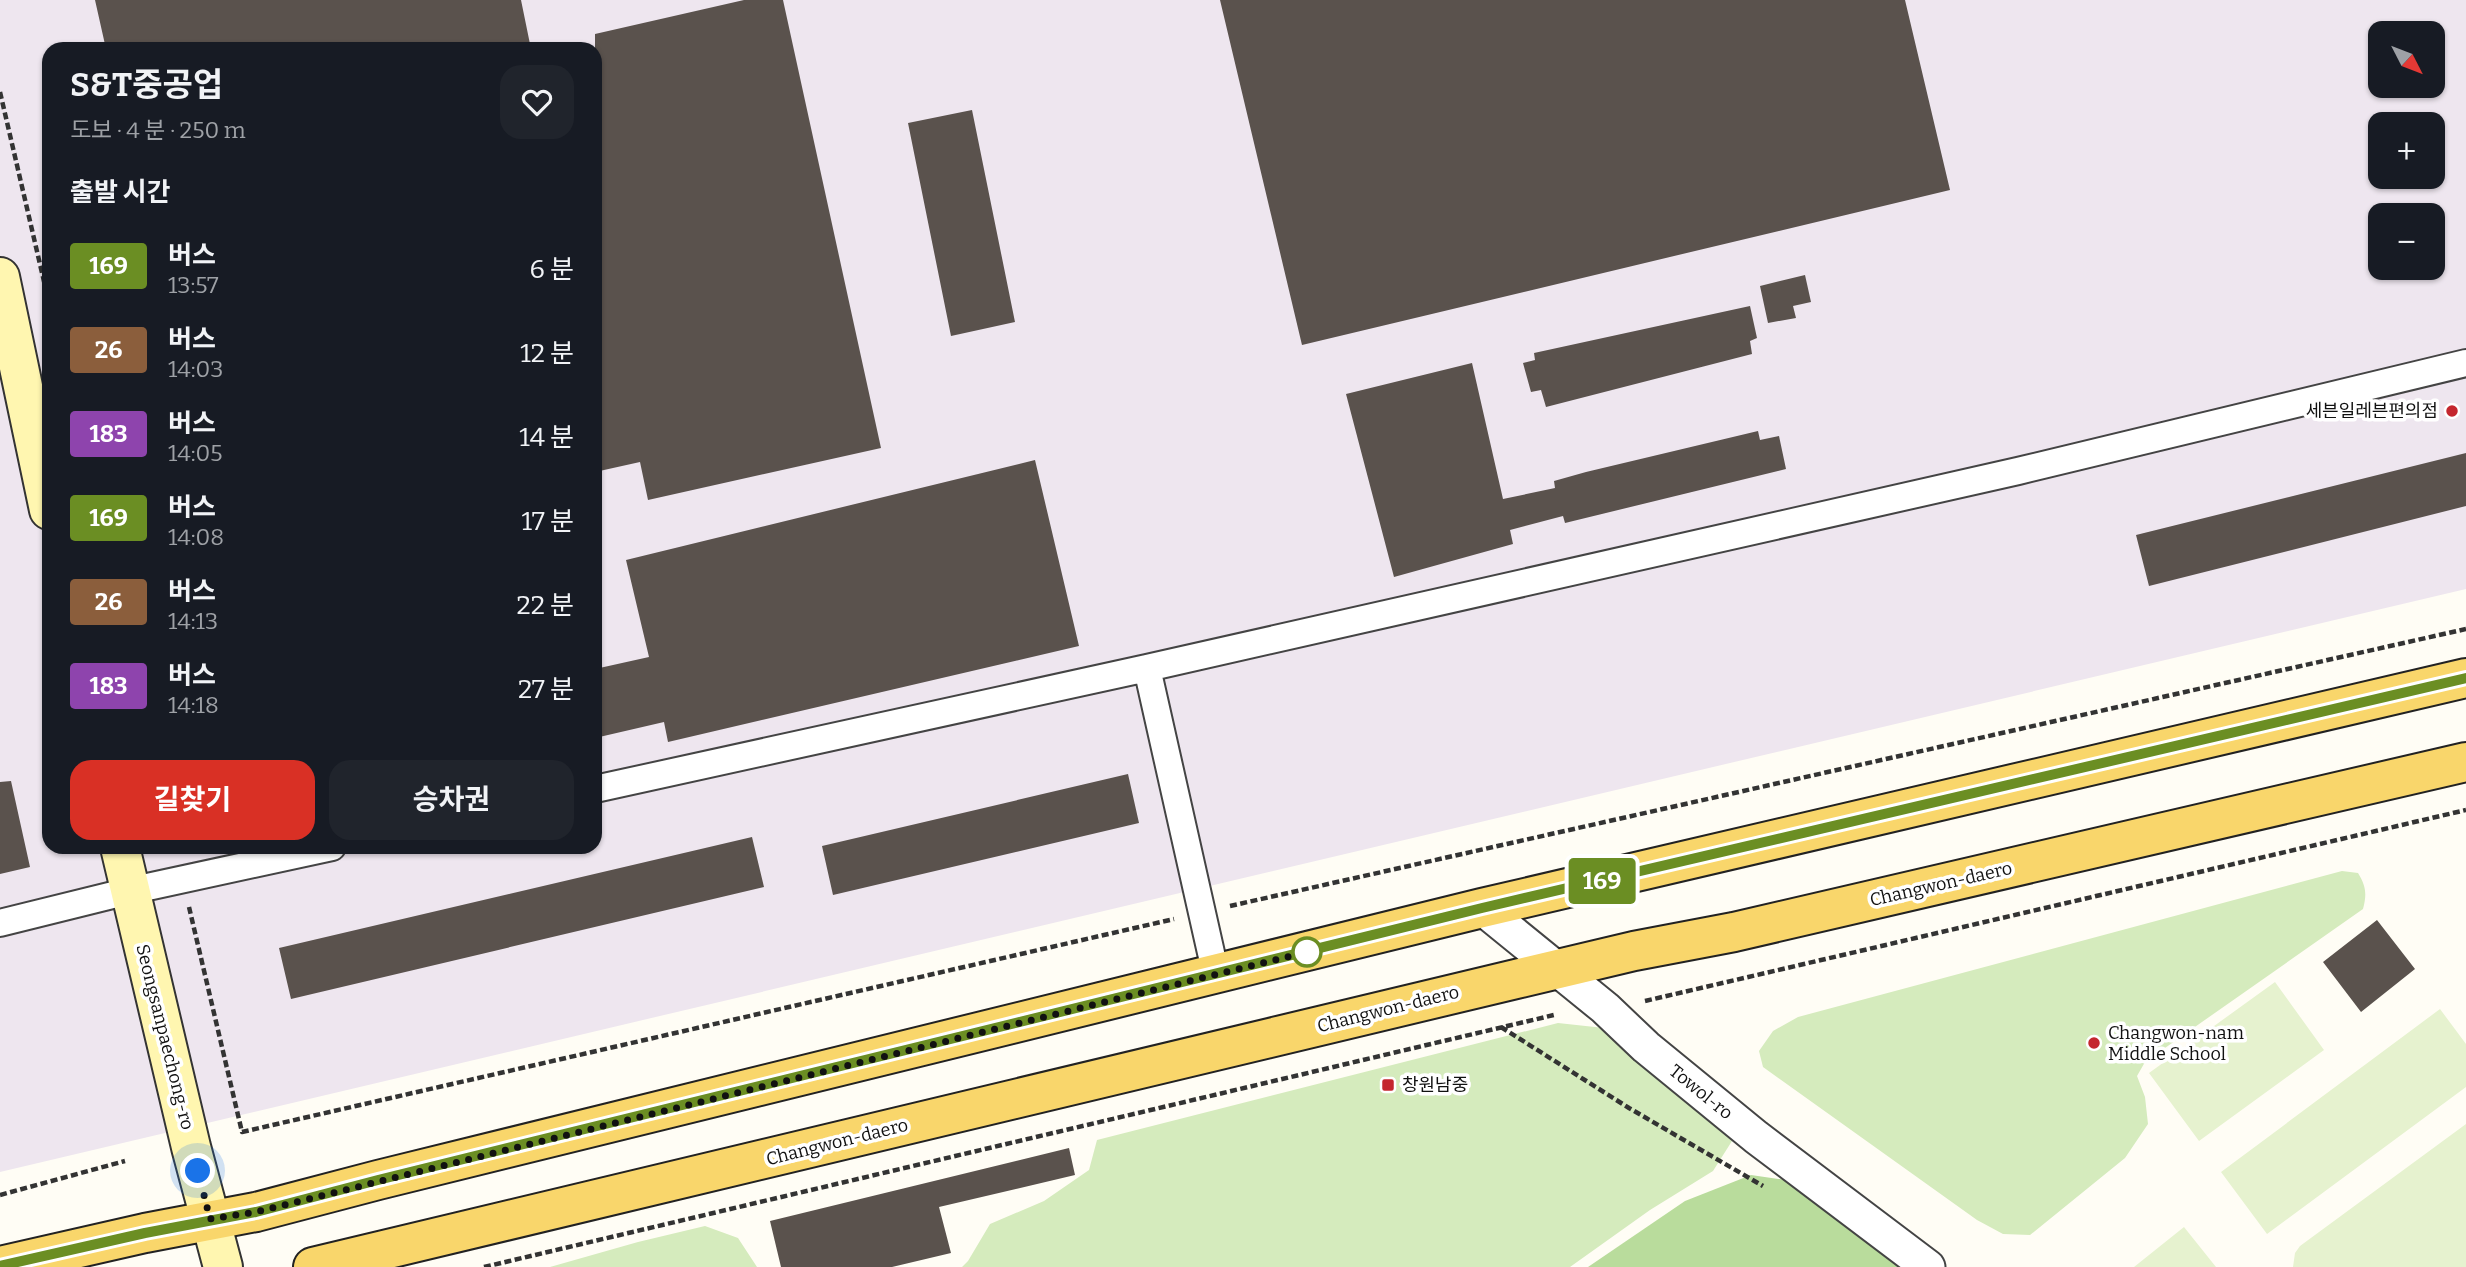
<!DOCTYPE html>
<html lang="ko">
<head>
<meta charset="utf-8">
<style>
	:root { --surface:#171b24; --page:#20242c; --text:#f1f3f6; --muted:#9ea1a6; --accent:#d93025 }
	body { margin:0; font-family:Bitter,"Noto Sans KR",serif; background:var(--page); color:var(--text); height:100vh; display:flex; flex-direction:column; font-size:26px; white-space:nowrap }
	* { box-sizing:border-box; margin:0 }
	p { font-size:23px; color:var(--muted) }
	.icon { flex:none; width:38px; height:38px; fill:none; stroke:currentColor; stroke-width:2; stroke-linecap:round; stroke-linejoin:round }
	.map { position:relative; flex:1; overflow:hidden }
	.sheet { position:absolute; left:42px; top:42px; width:560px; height:812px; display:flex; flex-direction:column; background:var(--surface); border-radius:21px; box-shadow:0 2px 5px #0004 }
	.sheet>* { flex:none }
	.badge { padding:0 14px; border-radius:5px; font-size:24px; line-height:46px }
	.needle { width:46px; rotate:132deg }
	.buttons { position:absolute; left:2368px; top:21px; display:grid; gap:14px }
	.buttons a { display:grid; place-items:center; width:77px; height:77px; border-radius:14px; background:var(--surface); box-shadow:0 2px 5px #0004; font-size:35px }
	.you { position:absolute; width:35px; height:35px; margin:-18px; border:5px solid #fff; border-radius:50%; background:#1a73e8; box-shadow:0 0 0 10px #1a73e833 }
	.map>.badge { position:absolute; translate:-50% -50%; box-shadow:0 0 0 4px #fff }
	h2 { padding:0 28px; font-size:26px; line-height:63px }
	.round { display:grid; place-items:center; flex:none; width:74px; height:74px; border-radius:21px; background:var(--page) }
	.summary { display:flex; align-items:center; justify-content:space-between; height:119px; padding:0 28px }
	h1 { font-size:33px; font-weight:700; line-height:52px }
	.primary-button { display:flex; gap:14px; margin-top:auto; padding:14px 28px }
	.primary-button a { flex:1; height:80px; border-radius:21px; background:var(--accent); color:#fff; font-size:28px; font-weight:700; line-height:80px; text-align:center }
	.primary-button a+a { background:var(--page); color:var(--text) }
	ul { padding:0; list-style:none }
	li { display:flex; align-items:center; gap:21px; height:84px; padding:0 28px }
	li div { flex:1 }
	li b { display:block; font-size:26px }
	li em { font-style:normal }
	li .badge { min-width:77px; font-weight:700; text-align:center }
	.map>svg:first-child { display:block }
	.industrial { fill:#eee6ef; fill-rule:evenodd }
	.green { fill:#d5ebbd }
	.forest { fill:#b9dc9c }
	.pitch { fill:#e6f2cf }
	.building { fill:#5a524d }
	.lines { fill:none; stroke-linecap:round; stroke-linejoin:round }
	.minor-casing { stroke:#444; stroke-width:30 }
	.tertiary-casing { stroke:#444; stroke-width:37 }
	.secondary-casing { stroke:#333; stroke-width:42 }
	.primary-casing { stroke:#222; stroke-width:42 }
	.path { stroke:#333; stroke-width:4.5; stroke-dasharray:7 3.5; stroke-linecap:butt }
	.minor { stroke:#fff; stroke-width:26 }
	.tertiary { stroke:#fff; stroke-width:33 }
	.secondary { stroke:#fff6b0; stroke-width:38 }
	.primary { stroke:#f9d66b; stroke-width:38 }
	.line-casing { stroke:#fff; stroke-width:16 }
	.line { stroke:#6b8e23; stroke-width:10 }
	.walk { stroke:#111; stroke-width:7; stroke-dasharray:0 12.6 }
	.poi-dot { fill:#c4262e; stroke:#fff; stroke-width:2.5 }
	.stop-dot { fill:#fff; stroke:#6b8e23; stroke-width:3.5 }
	.labels { text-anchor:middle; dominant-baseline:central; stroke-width:7; stroke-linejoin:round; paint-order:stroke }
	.poi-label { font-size:18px; fill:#111; stroke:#fff; text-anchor:start }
	.street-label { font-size:18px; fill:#111; stroke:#fff }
</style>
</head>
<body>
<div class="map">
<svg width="2466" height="1267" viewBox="0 0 2466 1267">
	<rect width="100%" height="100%" fill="#fffdf5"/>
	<path class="industrial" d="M0,0H2466V589L0,1172ZM2380,33H2432V86H2380ZM49,49H595V847H49ZM2380,124H2432V177H2380ZM2380,215H2432V268H2380Z"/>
	<path class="green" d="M2342,871L2358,873C2366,886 2367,894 2363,909L2145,1062L2137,1076L2145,1097L2148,1124L2125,1158L2030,1235L2003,1234L1977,1220L1763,1067L1759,1051L1773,1031L1798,1017Z
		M1558,1023L1604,1028L1716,1108L1732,1141L1713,1171L1650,1210L1570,1267H962L968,1261L990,1224L1044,1201L1089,1170L1097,1140Z
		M705,1226L738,1238L757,1267H550L638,1242Z"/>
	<path class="forest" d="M1751,1175L1793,1181L1901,1267H1588L1685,1201Z"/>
	<path class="pitch" d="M2275,982L2324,1050L2199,1141L2149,1073Z
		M2440,1009L2466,1044V1087L2267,1234L2221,1172Z
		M2466,1124V1267H2293L2295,1253L2300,1246Z
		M2184,1227L2216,1267H2134Z"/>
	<path class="building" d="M95,0H521L531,49H106Z
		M744,0H783L881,448L648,500L640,462L595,472V34Z
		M1220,0H1905L1950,190L1302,345Z
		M972,110L1015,322L951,336L908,123Z
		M1805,275L1811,302L1793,306L1796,318L1768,323L1760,286Z
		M1750,306L1757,338L1750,341L1752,354L1546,407L1541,390L1531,392L1523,363L1535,360L1534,353Z
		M1472,363L1503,499L1555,488L1554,481L1586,472L1758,431L1760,440L1779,436L1786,469L1565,523L1563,516L1510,530L1513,544L1394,577L1346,394Z
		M2466,453V506L2149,586L2136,535Z
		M1035,460L1079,646L668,742L664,722L595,738V669L649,657L626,560Z
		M1128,774L1139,823L833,895L822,846Z
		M11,781L30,867L0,874V782Z
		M752,837L764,887L291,999L279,948Z
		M2377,920L2415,969L2361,1012L2323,962Z
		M1069,1148L1075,1175L939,1207L951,1253L892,1267H781L770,1221Z"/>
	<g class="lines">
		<defs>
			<path id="minor" d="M1147,668L1216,975
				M595,789L1147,668L2018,471L2466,363
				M0,923L129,891L332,847"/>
			<path id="tertiary" d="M1482,908L1605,1008L1646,1047L1756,1137L1928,1267"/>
			<path id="secondary" d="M0,277L49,510
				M120,847L191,1147L223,1267"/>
			<path id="primary" d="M0,1266L145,1233L256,1212L378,1180L1482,908L2466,678
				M313,1267L1516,979L1634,951L1734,932L2466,762"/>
		</defs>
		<use href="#minor" class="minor-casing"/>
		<use href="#tertiary" class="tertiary-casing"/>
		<use href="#secondary" class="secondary-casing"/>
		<use href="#primary" class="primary-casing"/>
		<path class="path" d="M0,92L49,303
			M1230,906L2466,629
			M189,907L242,1132L1174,919
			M1645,1001L2466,810
			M1501,1027L1629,1108L1763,1186
			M0,1195L125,1161
			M484,1267L1554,1015"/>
		<use href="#minor" class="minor"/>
		<use href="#tertiary" class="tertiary"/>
		<use href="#secondary" class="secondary"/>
		<use href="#primary" class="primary"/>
	</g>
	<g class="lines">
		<defs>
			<path id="line" d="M0,1266L145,1233L256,1212L378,1180L1482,908L2466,678"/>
		</defs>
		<use href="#line" class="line-casing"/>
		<use href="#line" class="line"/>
		<path class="walk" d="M198,1171L210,1219L256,1212L1315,950L1307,952"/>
	</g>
	<g class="poi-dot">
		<circle cx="2452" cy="411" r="7"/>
		<circle cx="2094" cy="1043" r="7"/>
		<rect x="1381" y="1078" width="14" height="14" rx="3.5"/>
	</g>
	<circle class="stop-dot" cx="1307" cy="952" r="14"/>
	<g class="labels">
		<g class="poi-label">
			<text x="2438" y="411" text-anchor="end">세븐일레븐편의점</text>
			<text x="2108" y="1033">Changwon-nam<tspan x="2108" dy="21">Middle School</tspan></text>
			<text x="1402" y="1085">창원남중</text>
		</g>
		<g class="street-label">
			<text transform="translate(1941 884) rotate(-13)">Changwon-daero</text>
			<text transform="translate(1388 1009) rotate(-14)">Changwon-daero</text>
			<text transform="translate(165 1037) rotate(76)">Seongsanpaechong-ro</text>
			<text transform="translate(1701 1092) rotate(39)">Towol-ro</text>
			<text transform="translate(837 1142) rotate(-14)">Changwon-daero</text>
		</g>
	</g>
</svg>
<div class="buttons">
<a><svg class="needle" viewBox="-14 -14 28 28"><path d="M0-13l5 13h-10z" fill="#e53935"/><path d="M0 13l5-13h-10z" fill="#9ea1a6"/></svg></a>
<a>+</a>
<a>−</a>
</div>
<div class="you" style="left:198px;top:1171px"></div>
<b class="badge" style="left:1602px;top:881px;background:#6b8e23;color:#fff">169</b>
<section class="sheet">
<div class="summary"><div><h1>S&amp;T중공업</h1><p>도보 · 4 분 · 250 m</p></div><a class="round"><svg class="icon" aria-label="heart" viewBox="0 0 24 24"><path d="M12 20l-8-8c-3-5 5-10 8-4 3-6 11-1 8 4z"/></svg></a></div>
<h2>출발 시간</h2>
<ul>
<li><span class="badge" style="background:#6b8e23;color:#fff">169</span><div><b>버스</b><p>13:57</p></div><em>6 분</em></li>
<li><span class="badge" style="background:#8b5e3c;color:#fff">26</span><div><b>버스</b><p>14:03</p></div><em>12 분</em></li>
<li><span class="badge" style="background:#8e44ad;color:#fff">183</span><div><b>버스</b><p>14:05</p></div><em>14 분</em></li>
<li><span class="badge" style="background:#6b8e23;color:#fff">169</span><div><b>버스</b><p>14:08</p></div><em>17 분</em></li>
<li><span class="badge" style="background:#8b5e3c;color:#fff">26</span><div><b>버스</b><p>14:13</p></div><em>22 분</em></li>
<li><span class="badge" style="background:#8e44ad;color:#fff">183</span><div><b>버스</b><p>14:18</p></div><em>27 분</em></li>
</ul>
<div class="primary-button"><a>길찾기</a><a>승차권</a></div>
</section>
</div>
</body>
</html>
